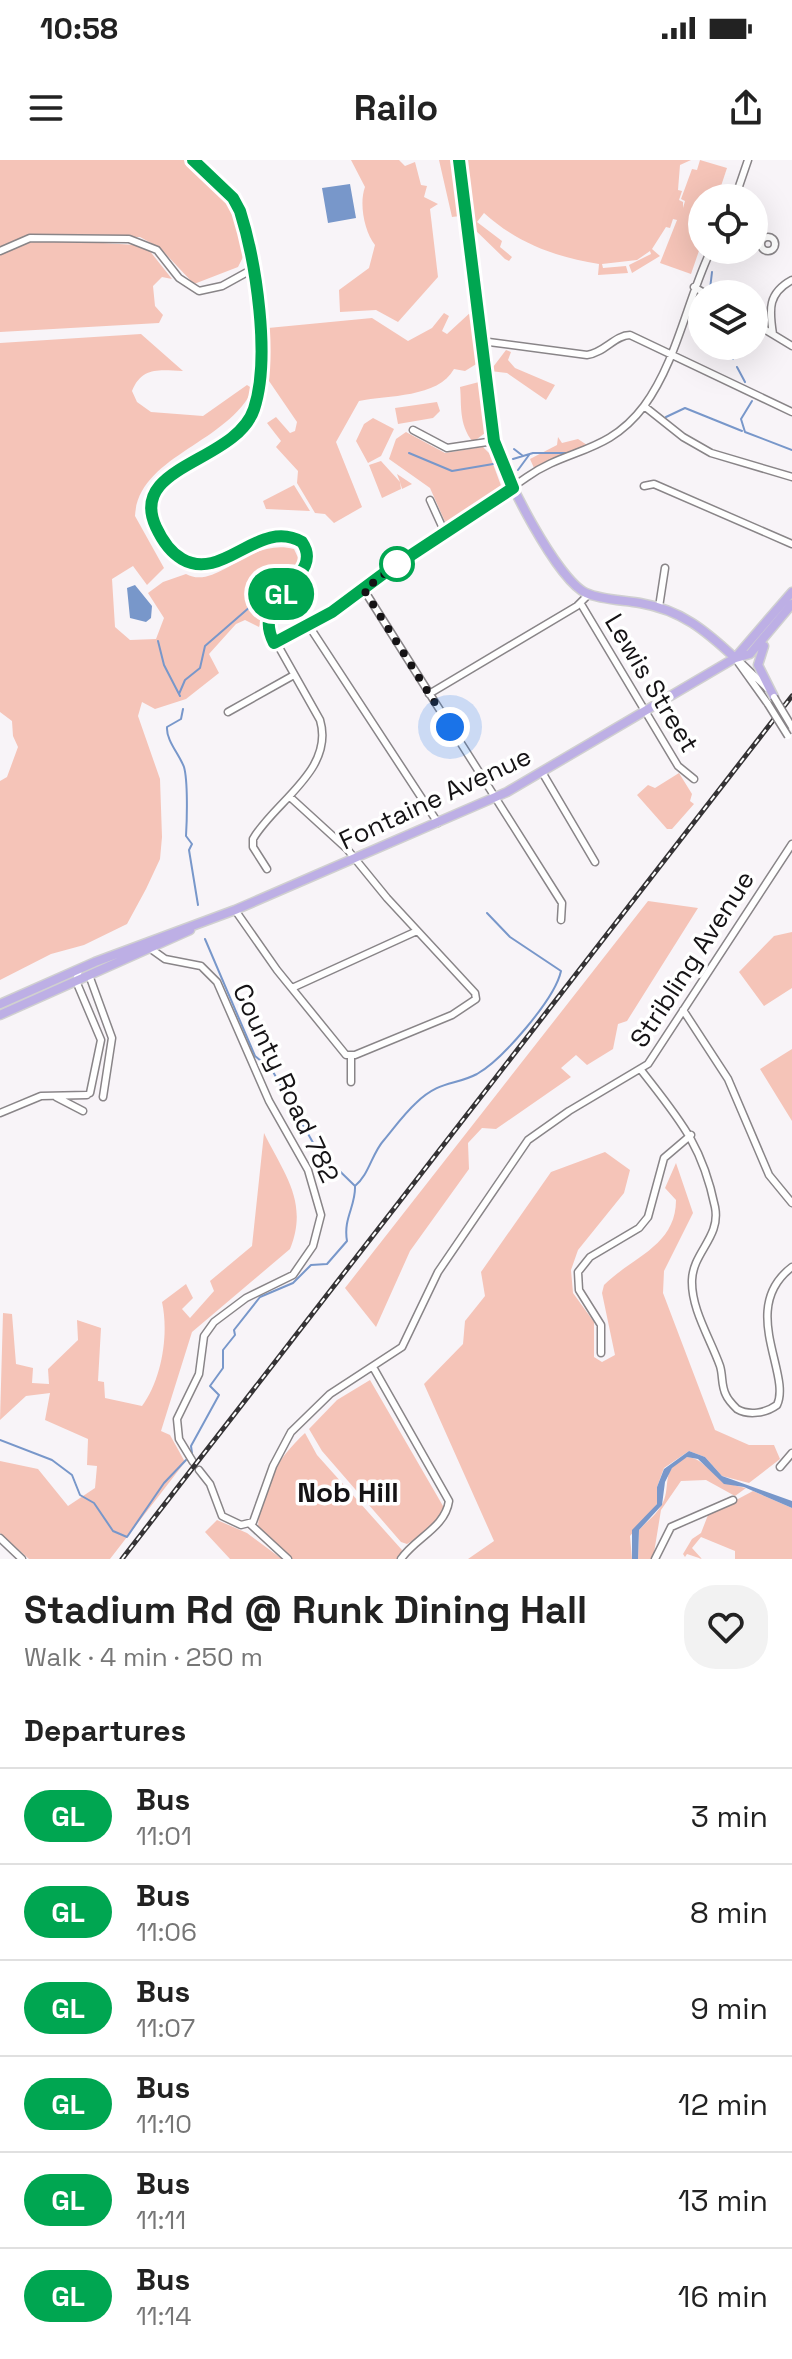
<!DOCTYPE html>
<html lang="en">
<head>
<meta charset="utf-8">
<style>
	:root { --surface:#fff; --page:#f2f2f2; --text:#222; --muted:#767676; --line:#e0e0e0 }
	body { margin:0; font-family:"Space Grotesk",sans-serif; background:var(--page); color:var(--text); height:100vh; display:flex; flex-direction:column; font-size:30px; white-space:nowrap }
	* { box-sizing:border-box; margin:0 }
	p { font-size:26px; color:var(--muted) }
	.icon { flex:none; width:44px; height:44px; fill:none; stroke:currentColor; stroke-width:2; stroke-linecap:round; stroke-linejoin:round }
	.map { position:relative; height:1399px; overflow:hidden }
	.panel { display:flex; flex-direction:column; background:var(--surface); flex:1 }
	.panel>* { flex:none }
	.badge { padding:0 16px; border-radius:26px; font-size:28px; line-height:52px }
	.controls { position:absolute; left:688px; top:24px; display:grid; gap:16px }
	.controls a { display:grid; place-items:center; width:80px; height:80px; border-radius:50%; background:var(--surface); box-shadow:0 8px 32px #0002; font-size:40px }
	.you { position:absolute; width:40px; height:40px; margin:-20px; border:6px solid #fff; border-radius:50%; background:#1a73e8; box-shadow:0 0 0 12px #1a73e833 }
	.map>.badge { position:absolute; translate:-50% -50%; box-shadow:0 0 0 4px #fff }
	h2 { padding:0 24px; font-size:30px; line-height:72px }
	.round { display:grid; place-items:center; flex:none; width:84px; height:84px; border-radius:32px; background:var(--page) }
	.headline { display:flex; align-items:center; justify-content:space-between; height:136px; padding:0 24px }
	h1 { font-size:38px; font-weight:600; line-height:60px }
	ul { padding:0; list-style:none }
	li { display:flex; align-items:center; gap:24px; height:96px; padding:0 24px; border-top:2px solid var(--line) }
	li div { flex:1 }
	li b { display:block; font-size:30px }
	li em { font-style:normal }
	li .badge { min-width:88px; font-weight:700; text-align:center }
	.status { display:flex; justify-content:space-between; align-items:center; height:56px; padding:0 40px; background:var(--surface); direction:ltr }
	.status svg { height:22px; fill:currentColor }
	header { display:flex; justify-content:space-between; align-items:center; height:104px; padding:0 24px; background:var(--surface); font-size:36px; font-weight:600 }
	.map>svg:first-child { display:block }
	.green { fill:#f5c4b8 }
	.water { fill:#7897ca }
	.lines { fill:none; stroke-linecap:round; stroke-linejoin:round }
	.stream { stroke:#7897ca; stroke-width:2 }
	.minor-casing { stroke:#898588; stroke-width:9 }
	.major-casing { stroke:#d0d0d0; stroke-width:11 }
	.minor { stroke:#fff; stroke-width:6 }
	.major { stroke:#bdafe5; stroke-width:8 }
	.rail-casing { stroke:#353335; stroke-width:5 }
	.rail { stroke:#fff; stroke-width:2; stroke-dasharray:6; stroke-linecap:butt }
	.minor-bridge-casing { stroke:#898588; stroke-width:9; stroke-linecap:butt }
	.minor-bridge { stroke:#fff; stroke-width:6 }
	.line-casing { stroke:#fff; stroke-width:18 }
	.line { stroke:#00a651; stroke-width:12 }
	.walk { stroke:#151315; stroke-width:8; stroke-dasharray:0 14.4 }
	.stop-dot { fill:#fff; stroke:#00a651; stroke-width:4 }
	.labels { text-anchor:middle; dominant-baseline:central; stroke-width:7; stroke-linejoin:round; paint-order:stroke }
	.street-label { font-size:26px; fill:#151315; stroke:#fff }
	.neighbourhood-label { font-size:28px; font-weight:bold; fill:#151315; stroke:#fff }
</style>
</head>
<body>
<div class="status"><b>10:58</b><svg viewBox="0 0 49 12"><path d="M0 12V9h3v3zM5 12V6h3v6zM10 12V3h3v9zM15 12V0h3v12zM26 1h20v11H26zM47 4h2v5h-2z"/></svg></div>
<header><svg class="icon" aria-label="menu" viewBox="0 0 24 24"><path d="M4 6h16M4 12h16M4 18h16"/></svg>Railo<svg class="icon" aria-label="share" viewBox="0 0 24 24"><path d="M12 15V3M7 8l5-5 5 5M5 13v7h14v-7"/></svg></header>
<div class="map">
<svg width="792" height="1399" viewBox="0 0 792 1399">
	<rect width="100%" height="100%" fill="#f8f4f8"/>
	<path class="green" d="M0,0H188L195,12L234,48L245,93L238,107L194,124L160,88L140,77L29,76L0,88Z
		M351,0H399L405,6L415,2L421,25L427,26L424,37L438,44L430,49L438,117L398,162L376,150L340,152L339,130L369,108L375,85C364,71 359,43 365,27Z
		M439,0H453L460,56L452,57Z
		M462,0H691L680,5L678,30L682,31L679,40L683,42V48L685,41L681,39L692,9L697,10L700,0L727,8L717,38H702V82L691,114L660,103L679,55L677,60L673,59L670,68L666,67L652,89L660,96L632,113L629,105L651,94L650,91L637,100L602,104L603,108L626,106L628,113L598,115L599,104C555,97 517,83 484,53L477,62L502,81L500,87L512,97L509,101L505,99L470,65Z
		M54,80L136,85L149,90L172,119L162,117L153,126L155,146L163,155L159,163L0,172V93L23,83Z
		M472,151L478,203L465,211L454,209C438,238 388,235 359,241L336,282L362,347L334,363L325,354L315,353L297,323L298,311L276,287L281,281L267,263L276,257L290,273L295,271L297,262L269,221L268,168L372,158L408,181L432,168L444,153L449,156L442,171L447,174Z
		M141,174L183,211C160,210 142,206 132,231L137,242L151,252L203,256L247,225L253,229C227,284 138,296 135,356L164,408L147,425L133,406L112,419L115,467L130,480L156,479L164,458L148,433L163,422L186,414C217,431 248,377 294,389L300,402L271,435L259,467L245,460L236,464L209,494L219,513L186,539L155,549L142,542L138,556L160,619L162,677L160,699L146,729L127,764L84,785L51,794L0,820V621L7,617L18,587L13,576L12,561L0,552V183Z
		M506,190L511,192L508,200L515,208L555,225L546,240L507,213L490,211Z
		M479,222L485,273L473,282C458,264 462,243 460,227Z
		M437,242L440,251L433,258L398,264L395,248Z
		M373,258L394,269L381,296L368,303L356,281L364,264Z
		M406,272L445,293L483,287L489,293L503,331L450,365L446,364L430,328L389,299L396,279Z
		M558,277L562,283L578,279L587,285L534,308L530,299L557,285Z
		M381,301L400,322L397,314L412,324L402,329L400,322L401,329L382,338L369,305Z
		M294,325L310,351L266,349L263,341Z
		M679,613L692,634L690,641L694,644L672,669H667L637,635L648,625L655,628Z
		M648,741L698,748L627,861L618,864L613,889L587,905L576,895L561,908L571,917L496,969L482,968L468,983L469,1009L410,1091L376,1167L345,1128Z
		M792,772V828L764,846L739,812L774,776Z
		M792,889V961L760,909Z
		M264,973C284,1014 309,1042 290,1089L192,1172L161,1271L170,1275L185,1302L110,1399H29L0,1373V1301L38,1309L68,1346L95,1328L97,1306L87,1305L88,1279L45,1260L50,1233L26,1236L0,1260L3,1153L12,1154L16,1204L33,1208L32,1223L49,1224L48,1209L78,1180L77,1160L101,1168L98,1221L104,1222L105,1238L142,1246C162,1219 169,1174 162,1142L186,1124L193,1138L182,1149L190,1158L214,1131L210,1121L252,1086Z
		M605,992L630,1010L624,1033L578,1090L571,1110L573,1133L594,1162V1197L602,1202L615,1195L602,1133L604,1125C632,1097 676,1086 676,1040L665,1028L676,1003L693,1053L664,1111L663,1133L715,1270L749,1285H774L780,1299L749,1323L722,1316L705,1297L689,1291L664,1308L657,1327V1344L630,1376L632,1399H468L494,1381L424,1224L463,1184L465,1161L485,1136L481,1112L551,1012Z
		M370,1220L443,1346C442,1363 421,1375 407,1384L401,1382L322,1291L309,1269L337,1240Z
		M305,1273L317,1295L402,1390L399,1399H290L258,1369C259,1329 277,1299 305,1273Z
		M687,1297C707,1298 712,1323 746,1328L735,1336L706,1320L681,1321L661,1350L653,1399H638L639,1370C646,1362 656,1355 661,1346C673,1328 658,1309 687,1297Z
		M753,1331L792,1348V1399H735V1391L701,1377L692,1388L702,1399L687,1394L685,1397L683,1394L692,1379L701,1373L708,1355Z
		M217,1360L247,1373L282,1399H230L205,1372Z"/>
	<path class="water" d="M350,24L356,58L328,63L322,28Z
		M135,425L152,446L151,458L146,462L130,458L127,428Z
		M689,1291L705,1297L722,1316L792,1341V1348L744,1327L724,1324L698,1299L687,1297L672,1308L665,1322L662,1345L639,1370L638,1399H632V1370L657,1344V1327L664,1309Z"/>
	<g class="lines">
		<path class="stream" d="M710,129L712,112
			M728,186L733,199
			M737,207L745,222
			M752,241L741,259L745,272L792,290
			M666,257L685,248L742,271
			M514,289L523,296
			M409,293L452,311L493,304
			M513,299L533,293H566
			M518,310L529,295
			M158,481L164,505L180,536
			M179,534L185,520L200,508L205,486L251,446L252,437
			M183,549L181,559L167,567C166,580 179,594 184,607C188,621 187,660 186,676L192,684L189,690L198,745
			M355,1026C369,1015 372,993 384,980C394,968 404,954 416,943C440,920 454,926 477,914C502,900 555,839 561,811L510,777L487,753
			M0,1280L52,1300L72,1315L80,1335L94,1343L113,1371L127,1377L164,1323L186,1300
			M192,1293L191,1286L219,1235L210,1226L223,1208V1190L235,1175L234,1170L260,1137L293,1123L311,1105L327,1104L347,1081C343,1058 356,1046 355,1026L316,988L272,910L255,896L205,779"/>
		<defs>
			<path id="minor" d="M193,0L233,38L240,51C255,102 272,199 254,250C234,305 121,304 159,374C167,388 179,401 195,405C229,412 256,367 298,380L307,391C308,423 268,433 267,466L320,560C335,610 274,642 253,679V687L267,709
				M735,38L748,0
				M761 84a7 7 0 1 1 14 0a7 7 0 1 1-14 0Z
				M0,91L30,78L129,79L157,90L179,118L199,131L222,126L251,110
				M694,127L706,134
				M754,163L792,186
				M773,174C769,149 768,133 792,120
				M481,181L587,195C604,193 615,175 630,175L792,252
				M644,246L683,277L711,293L792,317
				M413,270L447,288L494,281
				M644,326L654,324L792,384
				M430,340L445,373
				M364,430L562,743L561,760
				M581,444L678,606L694,619
				M659,447L665,408
				M309,466L438,663
				M274,483C324,459 352,435 396,405C439,375 484,347 527,317C568,288 608,294 644,246C677,201 687,140 711,90
				M735,498L768,544
				M738,500L767,528
				M429,534L577,446L589,434
				M228,552L294,515
				M542,612L595,702
				M235,750L277,810L346,895H355L452,855L476,839L475,833L387,738L347,689L290,637
				M151,789L165,799L201,806L217,822L269,941L308,1010L321,1055L313,1086L293,1115L246,1138L214,1162L204,1176L199,1214L177,1259L179,1279L193,1302
				M79,810L76,821L101,880L90,933
				M89,815L112,878L103,937
				M292,828L417,771
				M683,850L728,919L769,1015L792,1043
				M641,910C679,959 702,984 715,1047C721,1077 693,1092 692,1120C691,1149 710,1178 720,1206C723,1215 721,1226 726,1235C728,1240 733,1245 737,1249C749,1256 766,1253 777,1245C792,1214 738,1148 792,1107
				M351,922V895
				M56,937L83,951
				M0,953L41,936L87,935
				M601,1193V1165L579,1130L578,1112L590,1097L639,1068L648,1057L664,998L691,975
				M373,1207L449,1341C445,1368 415,1378 401,1399
				M780,1307L792,1293
				M199,1310L210,1324L222,1356L241,1365L253,1362L273,1306L291,1272L330,1234L402,1187L438,1112L528,980L569,951L648,904L792,684
				M250,1364L288,1399
				M0,1378L22,1399
				M655,1399L671,1367L733,1340"/>
			<path id="major" d="M459,0L494,281C502,312 557,420 586,433C602,440 623,440 640,443C681,450 705,470 735,498
				M764,486L758,505L774,537
				M736,498L750,494L792,444
				M0,844L95,802L235,750L507,632L735,498L792,432
				M0,855L190,770"/>
		</defs>
		<use href="#minor" class="minor-casing"/>
		<use href="#major" class="major-casing"/>
		<use href="#minor" class="minor"/>
		<use href="#major" class="major"/>
		<defs>
			<path id="rail" d="M122,1399L792,536"/>
		</defs>
		<use href="#rail" class="rail-casing"/>
		<use href="#rail" class="rail"/>
		<defs>
			<path id="minor-bridge" d="M774,537L792,567
				M768,544L788,576"/>
		</defs>
		<use href="#minor-bridge" class="minor-bridge-casing"/>
		<use href="#minor-bridge" class="minor-bridge"/>
	</g>
	<g class="lines">
		<defs>
			<path id="line" d="M193,0L233,38L240,51C256,102 271,198 254,249C236,303 127,305 156,367C162,380 170,392 182,399C223,423 259,357 302,382C327,419 248,433 274,483L332,452L387,411L513,328L494,281L459,0"/>
		</defs>
		<use href="#line" class="line-casing"/>
		<use href="#line" class="line"/>
		<path class="walk" d="M397,404L402,400L364,430L450,567"/>
	</g>
	<circle class="stop-dot" cx="397" cy="404" r="16"/>
	<g class="labels">
		<g class="street-label">
			<text transform="translate(652 523) rotate(59)">Lewis Street</text>
			<text transform="translate(435 638) rotate(-25)">Fontaine Avenue</text>
			<text transform="translate(692 799) rotate(-57)">Stribling Avenue</text>
			<text transform="translate(286 923) rotate(65)">County Road 782</text>
		</g>
		<g class="neighbourhood-label">
			<text x="348" y="1332">Nob Hill</text>
		</g>
	</g>
</svg>
<div class="controls">
<a><svg class="icon" aria-label="locate" viewBox="0 0 24 24"><circle cx="12" cy="12" r="6"/><path d="M12 2v4M12 18v4M2 12h4M18 12h4"/></svg></a>
<a><svg class="icon" aria-label="layers" viewBox="0 0 24 24"><path d="M12 4l9 5-9 5-9-5zM3 14l9 5 9-5"/></svg></a>
</div>
<div class="you" style="left:450px;top:567px"></div>
<b class="badge" style="left:281px;top:434px;background:#00a651;color:#fff">GL</b>
</div>
<section class="panel">
<div class="headline"><div><h1>Stadium Rd @ Runk Dining Hall</h1><p>Walk · 4 min · 250 m</p></div><a class="round"><svg class="icon" aria-label="heart" viewBox="0 0 24 24"><path d="M12 20l-8-8c-3-5 5-10 8-4 3-6 11-1 8 4z"/></svg></a></div>
<h2>Departures</h2>
<ul>
<li><span class="badge" style="background:#00a651;color:#fff">GL</span><div><b>Bus</b><p>11:01</p></div><em>3 min</em></li>
<li><span class="badge" style="background:#00a651;color:#fff">GL</span><div><b>Bus</b><p>11:06</p></div><em>8 min</em></li>
<li><span class="badge" style="background:#00a651;color:#fff">GL</span><div><b>Bus</b><p>11:07</p></div><em>9 min</em></li>
<li><span class="badge" style="background:#00a651;color:#fff">GL</span><div><b>Bus</b><p>11:10</p></div><em>12 min</em></li>
<li><span class="badge" style="background:#00a651;color:#fff">GL</span><div><b>Bus</b><p>11:11</p></div><em>13 min</em></li>
<li><span class="badge" style="background:#00a651;color:#fff">GL</span><div><b>Bus</b><p>11:14</p></div><em>16 min</em></li>
</ul>
</section>
</body>
</html>
